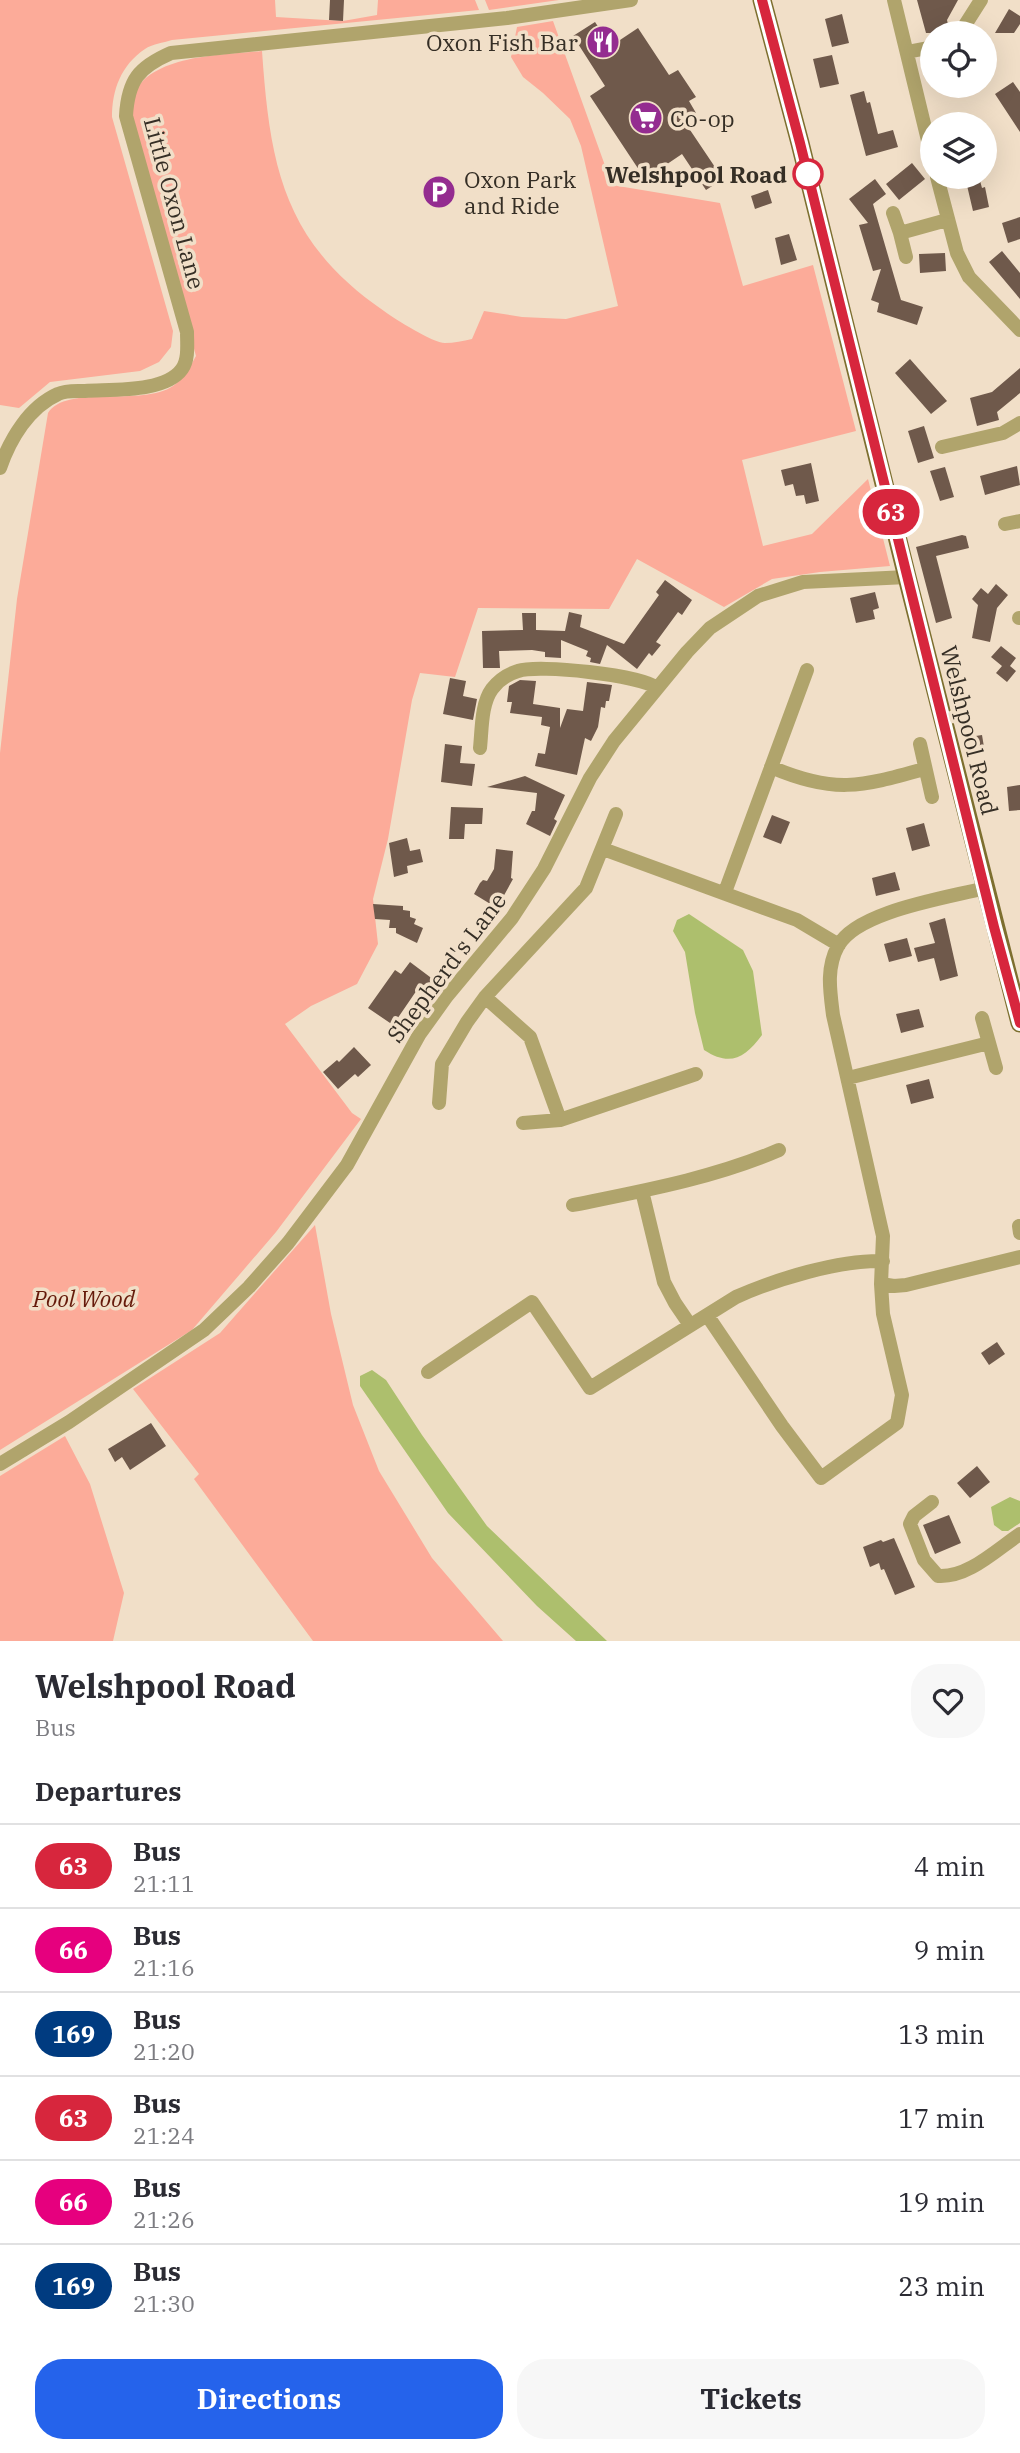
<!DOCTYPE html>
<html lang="en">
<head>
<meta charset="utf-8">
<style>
	:root { --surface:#fff; --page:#f7f7f7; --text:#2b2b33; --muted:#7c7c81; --line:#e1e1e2; --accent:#2563eb }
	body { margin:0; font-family:"IBM Plex Serif",serif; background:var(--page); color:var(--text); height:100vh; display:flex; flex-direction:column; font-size:26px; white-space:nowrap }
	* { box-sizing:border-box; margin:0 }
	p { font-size:23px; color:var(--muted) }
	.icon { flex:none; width:38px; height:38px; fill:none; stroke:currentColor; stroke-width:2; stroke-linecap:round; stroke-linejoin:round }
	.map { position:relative; height:1641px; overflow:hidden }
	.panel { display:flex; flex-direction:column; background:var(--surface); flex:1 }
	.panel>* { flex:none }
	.badge { padding:0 14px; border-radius:23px; font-size:24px; line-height:46px }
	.tools { position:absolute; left:920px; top:21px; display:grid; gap:14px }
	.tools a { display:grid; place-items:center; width:77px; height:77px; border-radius:50%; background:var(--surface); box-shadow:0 7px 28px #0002; font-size:35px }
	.map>.badge { position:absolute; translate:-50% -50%; box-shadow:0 0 0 4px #fff }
	h2 { padding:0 35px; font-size:26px; line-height:63px }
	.round { display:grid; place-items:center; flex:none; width:74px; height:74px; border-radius:28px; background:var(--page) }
	.summary { display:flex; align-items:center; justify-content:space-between; height:119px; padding:0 35px }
	h1 { font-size:33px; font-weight:700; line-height:52px }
	.action { display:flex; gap:14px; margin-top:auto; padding:14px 35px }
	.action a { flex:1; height:80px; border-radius:28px; background:var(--accent); color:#fff; font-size:28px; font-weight:700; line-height:80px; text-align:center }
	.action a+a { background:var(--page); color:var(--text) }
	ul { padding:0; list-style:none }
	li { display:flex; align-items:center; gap:21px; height:84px; padding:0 35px; border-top:2px solid var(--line) }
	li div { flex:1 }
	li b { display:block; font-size:26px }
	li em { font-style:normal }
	li .badge { min-width:77px; font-weight:700; text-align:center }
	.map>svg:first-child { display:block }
	.green { fill:#fcab99 }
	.water { fill:#adbf6d }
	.building { fill:#6f594b }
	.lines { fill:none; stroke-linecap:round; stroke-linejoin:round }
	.minor { stroke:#b0a46c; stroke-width:14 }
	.primary { stroke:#7d6f2f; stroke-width:19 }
	.line-casing { stroke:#fff; stroke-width:16 }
	.line { stroke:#d7263d; stroke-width:10 }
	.stop-dot { fill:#fff; stroke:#d7263d; stroke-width:3.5 }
	.labels { text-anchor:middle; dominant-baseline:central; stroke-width:7; stroke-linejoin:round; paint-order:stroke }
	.poi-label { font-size:23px; fill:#352e25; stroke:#f1dfc8; text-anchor:start }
	.stop-label { font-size:23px; font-weight:bold; fill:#352e25; stroke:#f1dfc8; text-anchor:end }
	.street-label { font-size:23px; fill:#352e25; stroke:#f1dfc8 }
	.park-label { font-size:23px; font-style:italic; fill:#651a0a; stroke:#f1dfc8 }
</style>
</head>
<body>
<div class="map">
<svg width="1020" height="1641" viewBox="0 0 1020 1641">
	<rect width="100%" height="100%" fill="#f1dfc8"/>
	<path class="green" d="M0,0H275L276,17L343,21L377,15L378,0H475L479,10L172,40C163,43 152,44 145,49C121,65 112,90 112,117L173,331L171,347L159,362L140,371L50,382L19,408L0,405Z
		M485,0H559L489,10Z
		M553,21L612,185L720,203L743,286L813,265L856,431L742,460L763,546L812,534L868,479L890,566L820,572L772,579L724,607L637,559L609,609L478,608L455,677L420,673L412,700L388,839L373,899L378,944L357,984L311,1006L285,1024L352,1113L361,1119L276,1232L192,1330L0,1450V753L17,599L48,413C66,384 143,407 173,386C184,378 189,368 196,356L133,123C133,116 131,107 132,101C143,54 224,55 262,51C270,165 283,242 384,311C395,319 433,343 445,343C454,343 463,341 472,339L484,311L522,317L566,319L618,306L581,146L570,119L543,93L523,77L511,57L517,27Z
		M315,1225L331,1314L353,1405L379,1471L432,1558L503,1641H313L194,1479L199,1474L133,1389L220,1333Z
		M65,1436L90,1484L124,1593L113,1641H0V1476Z"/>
	<path class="water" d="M689,914L743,950L753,971L762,1035C745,1058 730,1067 704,1050L695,1013L685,952L673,931L677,920Z
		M372,1370L386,1380L422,1435L487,1526L607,1641H576L537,1606L448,1513L360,1386V1376Z
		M1010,1497L1020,1501V1523L1008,1531H1002L994,1525L991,1507Z"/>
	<path class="building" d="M330,0H344L343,21L329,20Z
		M917,0H958L947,20L950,33H926Z
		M1009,9L1020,16V24L1014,33H995Z
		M842,14L849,43L832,47L825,19Z
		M595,22L611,46L638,28L669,75L678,70L696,97L689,101L696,113L684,121L723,179L706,190L682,154L645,179L590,96L605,86L573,36Z
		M832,55L839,84L820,88L813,59Z
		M1013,82L1020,92V132L995,94Z
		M864,91L867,103L870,102L878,134L893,130L898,147L866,156L850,95Z
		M912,163L925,179L899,200L886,184Z
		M965,177H979L982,188L985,187L989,207L973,211Z
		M875,179L886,194L873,204L901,300L923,307L917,325L877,312L879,303L871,300L881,269L873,271L859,225L868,223L849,199Z
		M768,190L772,203L755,209L751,196Z
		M1020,217V239L1008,243L1002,223Z
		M789,234L797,260L781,265L775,238Z
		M1002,251L1020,273V299L989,262Z
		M945,253L946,271L920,273L919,254Z
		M910,359L947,401L931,414L895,373Z
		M1020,368V393L997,412L999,420L977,426L970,398L992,392Z
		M924,426L934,458L918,463L908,431Z
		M811,463L819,501L806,504L804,495L796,496L793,484L785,486L781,470Z
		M1017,466L1020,485L985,495L980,476Z
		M945,467L954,497L940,501L930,471Z
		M962,535L966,536L969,548L936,556L952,618L936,623L916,547Z
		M665,580L692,600L682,615L678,612L656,642L661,645L652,656L649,653L637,669L607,645L600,664L590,662L591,658L586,656L588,651L561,640V658L545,657V652L532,650L499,651L500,668H483L482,631L523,630L522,613H536V630L565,631L569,612L582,615L580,627L624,644L659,595L656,592Z
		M996,584L1008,595L997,608L990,642L972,638L978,605L972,599L981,588L988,594Z
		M875,592L879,608L873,610L875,619L856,623L850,598Z
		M1001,646L1016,658L1010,666L1016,671L1007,682L996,673L1002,666L991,657Z
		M450,678L466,681L463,696L477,699L473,720L443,714Z
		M520,680L536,681L533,704L560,708V728L567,709L583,711L587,682L612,685L609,701H606L605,708L601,707L598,727L591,741L585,738L577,775L535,766L538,753L545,754L550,727L541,725L542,717L510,713L512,702H507L509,686Z
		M982,735L985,753L966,756L963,738Z
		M445,744L462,746L460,763L475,764L472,786L441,782Z
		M525,776L565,795L554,819L557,821L550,836L526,824L532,811H535L537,793L487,787Z
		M1020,785V810L1009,811L1007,787Z
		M451,807L483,808L482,824H465L464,839H449Z
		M772,815L790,822L781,844L763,837Z
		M924,823L930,846L912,851L906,828Z
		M407,838L410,851L420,849L423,862L407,866L408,873L394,877L389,843Z
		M496,849L513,851L511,878L513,879L497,908L474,894L480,883L483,880L487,881L494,869Z
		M895,872L900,890L876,896L872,878Z
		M373,904L403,906V910L410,911V917L416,919L414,924L423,928L417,943L396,933V928H389L390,920L375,919Z
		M945,918L958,976L940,981L934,958L918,962L914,948L935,943L929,923Z
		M907,938L912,956L889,962L884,944Z
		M410,962L434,980L425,992L419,987L393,1025L368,1008L395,970L401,974Z
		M919,1009L924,1027L901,1033L896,1014Z
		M354,1047L371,1065L358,1077L355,1074L338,1089L323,1072L337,1060L339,1062Z
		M929,1079L934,1098L911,1104L906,1085Z
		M997,1342L1005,1354L989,1365L981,1353Z
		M151,1423L166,1446L130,1470L122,1457L115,1462L108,1449Z
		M977,1466L990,1482L970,1498L957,1483Z
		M949,1515L961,1543L935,1554L923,1525Z
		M894,1538L915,1587L895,1595L884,1569L881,1570L879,1563L870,1567L863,1547L881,1540L883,1542Z"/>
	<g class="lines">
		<path class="minor" d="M894,0L933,161
			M960,33L981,0
			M907,52L933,47
			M937,177L957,253L969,277L1020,330
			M893,213L900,233
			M906,257L900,233L947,220
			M942,447L1003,433L1020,423
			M0,468C10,439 29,407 58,394C66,390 76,391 85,391C111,389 165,393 182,369C189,359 187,344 187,332L126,116C128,80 139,67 171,53L507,18L631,0
			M1005,524L1020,521
			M1019,618H1020
			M920,744L932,797
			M480,748C482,730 481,704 492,689C498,681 508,674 518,671C539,664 640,675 657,688
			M771,767C834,794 860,787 924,769
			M603,849L797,920L839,945
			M725,892L807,670
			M485,997L530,1037L560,1120
			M982,1018L996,1068
			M848,1078L989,1043
			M439,1103L442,1064L467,1022L485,997L586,888L616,814
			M523,1123L560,1120L696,1074
			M642,1191L664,1282L675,1303L690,1325
			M573,1205C642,1191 714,1178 779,1150
			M1019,1226L1020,1233
			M881,1284L894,1286L906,1285L1020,1257
			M707,1315L782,1426L821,1478L897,1423L902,1395L883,1314L881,1284L883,1236L833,1015C830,991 826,968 838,946C857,911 947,898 985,888
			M428,1372L532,1302L590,1388L736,1297C776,1279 839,1260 883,1261
			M0,1464L69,1422L204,1330L249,1287L288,1243L347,1165L419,1035L447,996L512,918L544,869L590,778L614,741L687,652L710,628L758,596L803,582L907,577
			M932,1502L914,1516L910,1524L924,1560L938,1576C968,1578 996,1550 1020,1534"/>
		<path class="primary" d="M762,0L800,143L907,577L1020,1023"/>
	</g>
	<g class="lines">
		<defs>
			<path id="line" d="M762,0L800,143L994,927L1020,1023"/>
		</defs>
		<use href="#line" class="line-casing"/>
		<use href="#line" class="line"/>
	</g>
	<defs>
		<symbol id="restaurant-disc" viewBox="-11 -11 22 22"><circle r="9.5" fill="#942c90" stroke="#f1dfc8"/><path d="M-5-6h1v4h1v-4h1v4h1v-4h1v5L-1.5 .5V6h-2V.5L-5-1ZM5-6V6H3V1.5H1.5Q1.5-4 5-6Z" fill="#fff"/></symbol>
		<symbol id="supermarket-disc" viewBox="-11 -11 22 22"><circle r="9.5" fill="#942c90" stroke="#f1dfc8"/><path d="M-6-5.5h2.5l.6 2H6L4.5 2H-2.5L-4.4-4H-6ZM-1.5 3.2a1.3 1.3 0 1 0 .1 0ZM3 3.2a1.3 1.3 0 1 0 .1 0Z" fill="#fff"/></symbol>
		<symbol id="parking-disc" viewBox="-11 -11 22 22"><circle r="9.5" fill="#942c90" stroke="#f1dfc8"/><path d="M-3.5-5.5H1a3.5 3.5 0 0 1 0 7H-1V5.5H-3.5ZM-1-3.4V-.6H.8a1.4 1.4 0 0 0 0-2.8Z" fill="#fff"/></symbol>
	</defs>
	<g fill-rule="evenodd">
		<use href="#restaurant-disc" x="584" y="23" width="38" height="38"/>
		<use href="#supermarket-disc" x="627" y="99" width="38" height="38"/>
		<use href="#parking-disc" x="420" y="173" width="38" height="38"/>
	</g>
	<circle class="stop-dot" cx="808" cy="174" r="14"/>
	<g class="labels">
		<g class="poi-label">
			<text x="578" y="42" text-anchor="end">Oxon Fish Bar</text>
			<text x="670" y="118">Co-op</text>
			<text x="464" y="179">Oxon Park<tspan x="464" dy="26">and Ride</tspan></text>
		</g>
		<g class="stop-label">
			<text x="787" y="174">Welshpool Road</text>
		</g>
		<g class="street-label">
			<text transform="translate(175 203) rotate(75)">Little Oxon Lane</text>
			<text transform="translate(970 730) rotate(76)">Welshpool Road</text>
			<text transform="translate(446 967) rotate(-53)">Shepherd's Lane</text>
		</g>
		<g class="park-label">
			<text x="84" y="1298">Pool Wood</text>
		</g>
	</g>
</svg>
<div class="tools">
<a><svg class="icon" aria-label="locate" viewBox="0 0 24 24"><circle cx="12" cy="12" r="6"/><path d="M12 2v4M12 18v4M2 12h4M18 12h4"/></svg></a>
<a><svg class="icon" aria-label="layers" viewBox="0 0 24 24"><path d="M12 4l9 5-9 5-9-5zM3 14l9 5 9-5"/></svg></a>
</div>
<b class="badge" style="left:891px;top:512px;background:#d7263d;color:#fff">63</b>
</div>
<section class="panel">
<div class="summary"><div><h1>Welshpool Road</h1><p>Bus</p></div><a class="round"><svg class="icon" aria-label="heart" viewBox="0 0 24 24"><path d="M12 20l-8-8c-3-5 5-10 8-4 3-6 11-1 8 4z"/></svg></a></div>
<h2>Departures</h2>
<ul>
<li><span class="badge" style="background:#d7263d;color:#fff">63</span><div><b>Bus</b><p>21:11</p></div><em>4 min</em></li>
<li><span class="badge" style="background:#e6007e;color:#fff">66</span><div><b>Bus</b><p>21:16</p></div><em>9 min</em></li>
<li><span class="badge" style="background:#003b80;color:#fff">169</span><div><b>Bus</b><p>21:20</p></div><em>13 min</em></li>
<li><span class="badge" style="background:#d7263d;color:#fff">63</span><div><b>Bus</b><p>21:24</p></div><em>17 min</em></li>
<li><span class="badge" style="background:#e6007e;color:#fff">66</span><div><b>Bus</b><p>21:26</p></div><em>19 min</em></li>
<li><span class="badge" style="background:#003b80;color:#fff">169</span><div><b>Bus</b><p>21:30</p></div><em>23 min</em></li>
</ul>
<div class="action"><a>Directions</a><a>Tickets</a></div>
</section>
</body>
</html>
